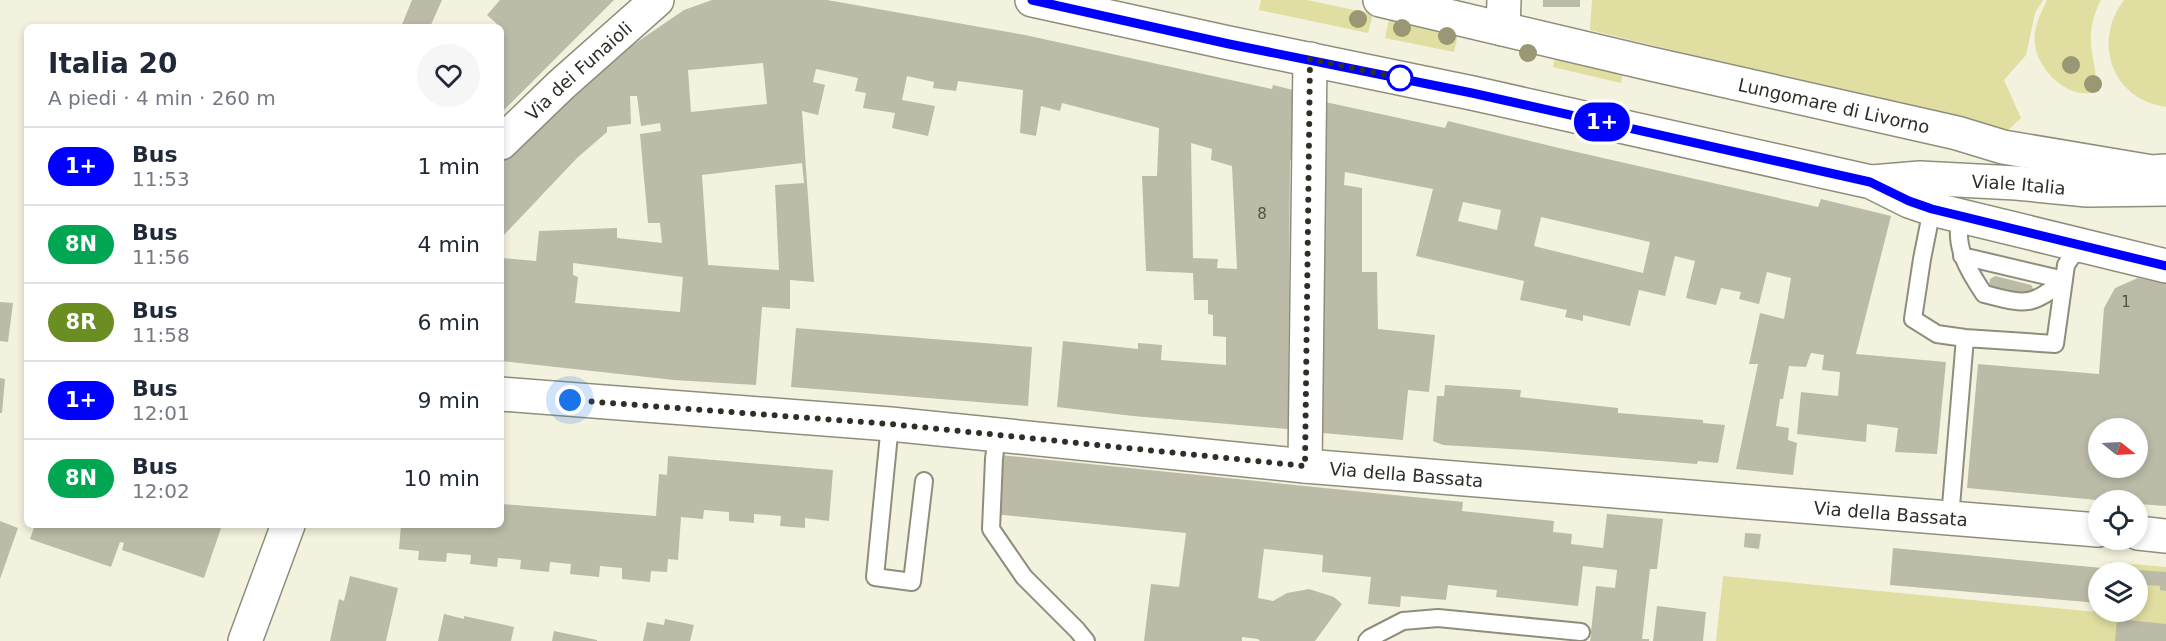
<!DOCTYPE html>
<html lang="it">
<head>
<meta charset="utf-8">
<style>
	:root { --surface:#fff; --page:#f6f6f7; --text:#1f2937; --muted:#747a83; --line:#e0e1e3 }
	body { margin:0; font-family:"DejaVu Sans",sans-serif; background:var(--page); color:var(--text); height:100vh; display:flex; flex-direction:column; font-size:22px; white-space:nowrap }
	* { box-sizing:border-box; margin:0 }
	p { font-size:20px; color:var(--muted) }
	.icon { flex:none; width:33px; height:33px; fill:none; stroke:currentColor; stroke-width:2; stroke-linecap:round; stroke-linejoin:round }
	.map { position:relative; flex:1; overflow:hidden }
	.drawer { position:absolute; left:24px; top:24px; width:480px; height:504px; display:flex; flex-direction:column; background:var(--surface); border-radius:9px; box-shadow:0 3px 9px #0003 }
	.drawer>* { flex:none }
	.badge { padding:0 12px; border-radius:20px; font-size:21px; line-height:39px }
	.needle { width:39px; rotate:108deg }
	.fabs { position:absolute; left:2088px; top:418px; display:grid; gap:12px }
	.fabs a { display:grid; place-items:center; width:60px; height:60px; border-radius:50%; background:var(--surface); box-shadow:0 3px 9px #0003; font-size:30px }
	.you { position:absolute; width:30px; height:30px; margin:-15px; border:4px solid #fff; border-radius:50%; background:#1a73e8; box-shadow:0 0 0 9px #1a73e833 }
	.map>.badge { position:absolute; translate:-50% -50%; box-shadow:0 0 0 3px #fff }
	.round { display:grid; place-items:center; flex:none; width:63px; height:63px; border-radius:32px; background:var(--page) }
	.overview { display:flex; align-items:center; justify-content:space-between; height:102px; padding:0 24px }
	h1 { font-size:28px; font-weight:700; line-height:45px }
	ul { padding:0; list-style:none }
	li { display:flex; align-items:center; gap:18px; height:78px; padding:0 24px; border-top:2px solid var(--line) }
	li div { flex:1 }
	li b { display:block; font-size:22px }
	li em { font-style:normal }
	li .badge { min-width:66px; font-weight:700; text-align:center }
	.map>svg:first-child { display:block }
	.green { fill:#e0dea0 }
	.building { fill:#bbbba8; fill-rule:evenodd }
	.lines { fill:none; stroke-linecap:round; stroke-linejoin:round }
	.lane-casing { stroke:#8f8e7c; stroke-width:20 }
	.street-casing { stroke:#8f8e7c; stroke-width:36 }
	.secondary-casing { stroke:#8f8e7c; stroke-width:36 }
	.lane { stroke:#fff; stroke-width:16 }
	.street { stroke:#fff; stroke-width:33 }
	.secondary { stroke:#fff; stroke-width:33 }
	.tree { fill:#999774 }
	.line-casing { stroke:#fff; stroke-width:14 }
	.line { stroke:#00f; stroke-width:9 }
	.walk { stroke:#2f2f27; stroke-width:6; stroke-dasharray:0 10.8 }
	.stop-dot { fill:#fff; stroke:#00f; stroke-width:3 }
	.labels { text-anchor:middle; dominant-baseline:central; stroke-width:5; stroke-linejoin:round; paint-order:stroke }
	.number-label { font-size:15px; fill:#525247 }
	.street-label { font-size:18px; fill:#2f2f27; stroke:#f3f2de }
</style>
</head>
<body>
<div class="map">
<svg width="2166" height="641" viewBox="0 0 2166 641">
	<rect width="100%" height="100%" fill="#f3f2de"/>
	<path class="green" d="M1261,0H1307L1373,14L1368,33L1259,10Z
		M1592,0H2043L2035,13L2026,55L2004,80L2021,118L2006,132L1590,30Z
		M2047,0H2101C2092,17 2089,33 2092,53C2094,66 2098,78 2094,92C2068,100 2037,69 2035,44C2033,28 2040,15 2047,0Z
		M2124,0H2166V107C2112,100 2092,42 2124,0Z
		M1389,20L1458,34L1454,52L1385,38Z
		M1557,50L1625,65L1621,83L1553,67Z
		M2110,562L2166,567V641H1716L1723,576L2107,613L2138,612V573H2110Z"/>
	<path class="building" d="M412,0H442L430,27H401Z
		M500,0H614L501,113V27H494L497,24L487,15Z
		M712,0H827L1025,35L1272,89L1273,85L1293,90V161L1290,160L1288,429L1133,416L1057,407L1063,341L1138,349V343L1162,345L1161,360L1226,365V337L1213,336V315L1208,314V300H1194L1193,273L1146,271L1142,176H1157L1159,128L1062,103L1060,111L1041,106L1036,136L1020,133L1023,90L958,81L956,91L933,88L934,82L907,76L902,100L935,106L928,136L892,128L895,113L863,108L866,93L855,91L858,78L816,69L813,82L825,85L818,115L802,111L814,282L790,280V309L762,307L756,385L674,380L501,361V258L536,261L539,231L617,228V238L662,243L660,223H648L640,134L661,131L660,123L641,126L637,96H630L631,124L607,127V132L577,158L501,238V161L539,121L602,66L684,10ZM763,63L767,104L691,112L688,70ZM1191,143L1212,149L1211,160L1232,166L1237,269L1217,268L1218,259L1193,258ZM802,163L804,183L775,185L779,270L708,265L702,175ZM573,263L683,277L680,312L575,303L578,277L573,275Z
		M1543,0H1580V7H1543Z
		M1316,100L1445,128L1448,121L1559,148L1818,207L1821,199L1891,216L1856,354L1946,362L1937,454L1895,452L1898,428L1867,424L1866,442L1797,434L1801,392L1838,396L1840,372L1822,370L1824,355L1811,353L1806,367L1789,366L1783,399H1780L1776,426L1789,428L1788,440L1797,443L1793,475L1736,469L1758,364H1749L1760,313L1784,319L1791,278L1767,272L1759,304L1739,299L1741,292L1721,288L1716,305L1686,298L1695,261L1675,256L1665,296L1639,290L1630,326L1583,315V321L1565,317L1567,310L1520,300L1524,281L1416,256L1433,189L1345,172L1344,185L1362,188V272H1377L1378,329L1435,335L1429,392L1408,390L1403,440L1322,433ZM1463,202L1501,210L1497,230L1458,221ZM1541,217L1650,242L1643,273L1534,246Z
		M1995,276L2031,285L2035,292L2031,297L1989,288L1990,279Z
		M2138,278L2166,284V506L2138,504V501H2108L1967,488L1978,364L2099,374L2104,308L2115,288ZM2098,429H2138V468H2098Z
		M0,302L13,303L8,342L0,341Z
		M796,328L1032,347L1028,406L791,387Z
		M0,378L5,379L2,413H0Z
		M1445,385L1521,390L1520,397L1618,408V413L1703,420V423L1725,425L1718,463L1698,461L1697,464L1526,450L1443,445L1433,441L1437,396H1444Z
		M1000,455L1463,502L1462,511L1554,521L1553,532L1572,534L1571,544L1603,548L1607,514L1663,519L1657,569H1650L1642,639H1649V641H1590L1596,586L1615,588L1617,570L1583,566L1578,606L1496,597L1497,590L1448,585L1446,600L1401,596L1400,607L1368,604L1371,577L1322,572L1323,555L1264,549L1258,598L1273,601L1287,593L1309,589L1334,597L1342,604L1315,641H1260L1258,639L1242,637V641H1144L1151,584L1179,587L1186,533L994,514Z
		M668,456L833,470L829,521L805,518V528L780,526L781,516L754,514V523L729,521V512L704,510L703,519L681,517L678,560L668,559L667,572L651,571L650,582L622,579V568L600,566L599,577L570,574L571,564L550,562L549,572L520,569L521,560L498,558L497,567L470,564L471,555L447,553L446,562L418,560L419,551L399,549L401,525H501V504L656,516L659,474L667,475Z
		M0,521L18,528L0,579Z
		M35,525H222L204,578L122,550L124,543L120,542L111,567L30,539Z
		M1745,533L1761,534L1759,549L1744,547Z
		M1893,548L2102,568V573H2098V603L1890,585Z
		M2112,568L2166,572V591L2160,590V586L2138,584V573H2111Z
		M350,576L398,588L386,641H330L339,599L344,601Z
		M1657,606L1706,612L1703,641H1653Z
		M444,614L464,619V616L514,627L511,641H438Z
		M665,619L694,625L690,641H643L647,622L664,625Z
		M2117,619L2166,624V641H2115Z
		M554,631L597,640V641H552Z"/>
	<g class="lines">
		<defs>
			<path id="lane" d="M1932,209L1922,259L1913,319L1937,334L1965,338L2055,344L2066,265L2072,256L2089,248
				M1961,216C1953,246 1968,270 1984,294C2025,304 2030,308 2064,280
				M1962,256L2064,280
				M890,424L875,577L912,582L924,481
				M997,435L994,459L991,529L1024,577L1077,630L1086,641
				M1950,518L1965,338
				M1367,641L1370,638L1403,621L1438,618L1581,632"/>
			<g id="street">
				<path id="s1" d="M1380,0L1647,63L1957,133L2003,147L2152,172L2166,171"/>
				<path d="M1503,29L1504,0"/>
				<path id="s2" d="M501,394L890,424L1305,466L2098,530"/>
				<path d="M1305,466L1310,59"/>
				<path d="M2138,533L2166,536"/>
			</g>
			<g id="secondary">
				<path d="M1032,0L1229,43L1472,93L1871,182L1909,201L1932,209L2166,266"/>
				<path id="s3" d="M501,143L561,85L657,0"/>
				<path id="s4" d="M1872,182L1920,178L2016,183L2087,190L2166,189"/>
				<path d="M245,641L288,525"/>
			</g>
		</defs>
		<use href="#lane" class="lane-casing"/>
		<use href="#street" class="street-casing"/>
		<use href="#secondary" class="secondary-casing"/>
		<use href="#lane" class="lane"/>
		<use href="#street" class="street"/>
		<use href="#secondary" class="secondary"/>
	</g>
	<g class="tree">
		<circle cx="1358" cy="19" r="9"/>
		<circle cx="1402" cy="28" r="9"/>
		<circle cx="1447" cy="36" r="9"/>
		<circle cx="1528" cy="53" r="9"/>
		<circle cx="2071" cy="65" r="9"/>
		<circle cx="2093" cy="84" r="9"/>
	</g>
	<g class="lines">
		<defs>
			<path id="line" d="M1032,0L1229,44L1472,93L1870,182L1909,201L1932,209L2166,266"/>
		</defs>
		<use href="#line" class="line-casing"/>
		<use href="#line" class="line"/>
		<path class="walk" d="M570,400L890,424L1305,466L1310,59L1400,78"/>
	</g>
	<circle class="stop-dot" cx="1400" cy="78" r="12"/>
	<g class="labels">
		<g class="number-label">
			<text x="1262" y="214">8</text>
			<text x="2126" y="302">1</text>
		</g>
		<g class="street-label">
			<text stroke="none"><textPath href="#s3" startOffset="106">Via dei Funaioli</textPath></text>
			<text stroke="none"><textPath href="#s1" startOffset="466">Lungomare di Livorno</textPath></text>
			<text stroke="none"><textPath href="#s4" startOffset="147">Viale Italia</textPath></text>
			<text stroke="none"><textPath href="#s2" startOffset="909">Via della Bassata</textPath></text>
			<text stroke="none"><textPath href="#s2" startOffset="1395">Via della Bassata</textPath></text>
		</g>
	</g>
</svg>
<div class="fabs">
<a><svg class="needle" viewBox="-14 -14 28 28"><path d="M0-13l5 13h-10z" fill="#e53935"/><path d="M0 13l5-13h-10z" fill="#747a83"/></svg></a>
<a><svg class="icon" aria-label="locate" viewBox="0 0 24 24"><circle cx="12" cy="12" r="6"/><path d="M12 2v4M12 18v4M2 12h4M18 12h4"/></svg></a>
<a><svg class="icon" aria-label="layers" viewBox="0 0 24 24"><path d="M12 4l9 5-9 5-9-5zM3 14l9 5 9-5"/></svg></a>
</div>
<div class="you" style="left:570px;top:400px"></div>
<b class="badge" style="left:1602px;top:122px;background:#00f;color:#fff">1+</b>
<section class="drawer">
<div class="overview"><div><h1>Italia 20</h1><p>A piedi · 4 min · 260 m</p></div><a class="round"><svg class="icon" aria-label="heart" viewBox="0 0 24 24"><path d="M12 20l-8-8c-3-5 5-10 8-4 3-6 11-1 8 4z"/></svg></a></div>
<ul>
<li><span class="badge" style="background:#00f;color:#fff">1+</span><div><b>Bus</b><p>11:53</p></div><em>1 min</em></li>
<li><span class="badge" style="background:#00a651;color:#fff">8N</span><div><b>Bus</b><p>11:56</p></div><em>4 min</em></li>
<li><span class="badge" style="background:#6b8e23;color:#fff">8R</span><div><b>Bus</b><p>11:58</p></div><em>6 min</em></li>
<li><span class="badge" style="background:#00f;color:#fff">1+</span><div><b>Bus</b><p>12:01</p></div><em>9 min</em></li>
<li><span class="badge" style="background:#00a651;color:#fff">8N</span><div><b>Bus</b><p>12:02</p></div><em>10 min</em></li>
</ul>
</section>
</div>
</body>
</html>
